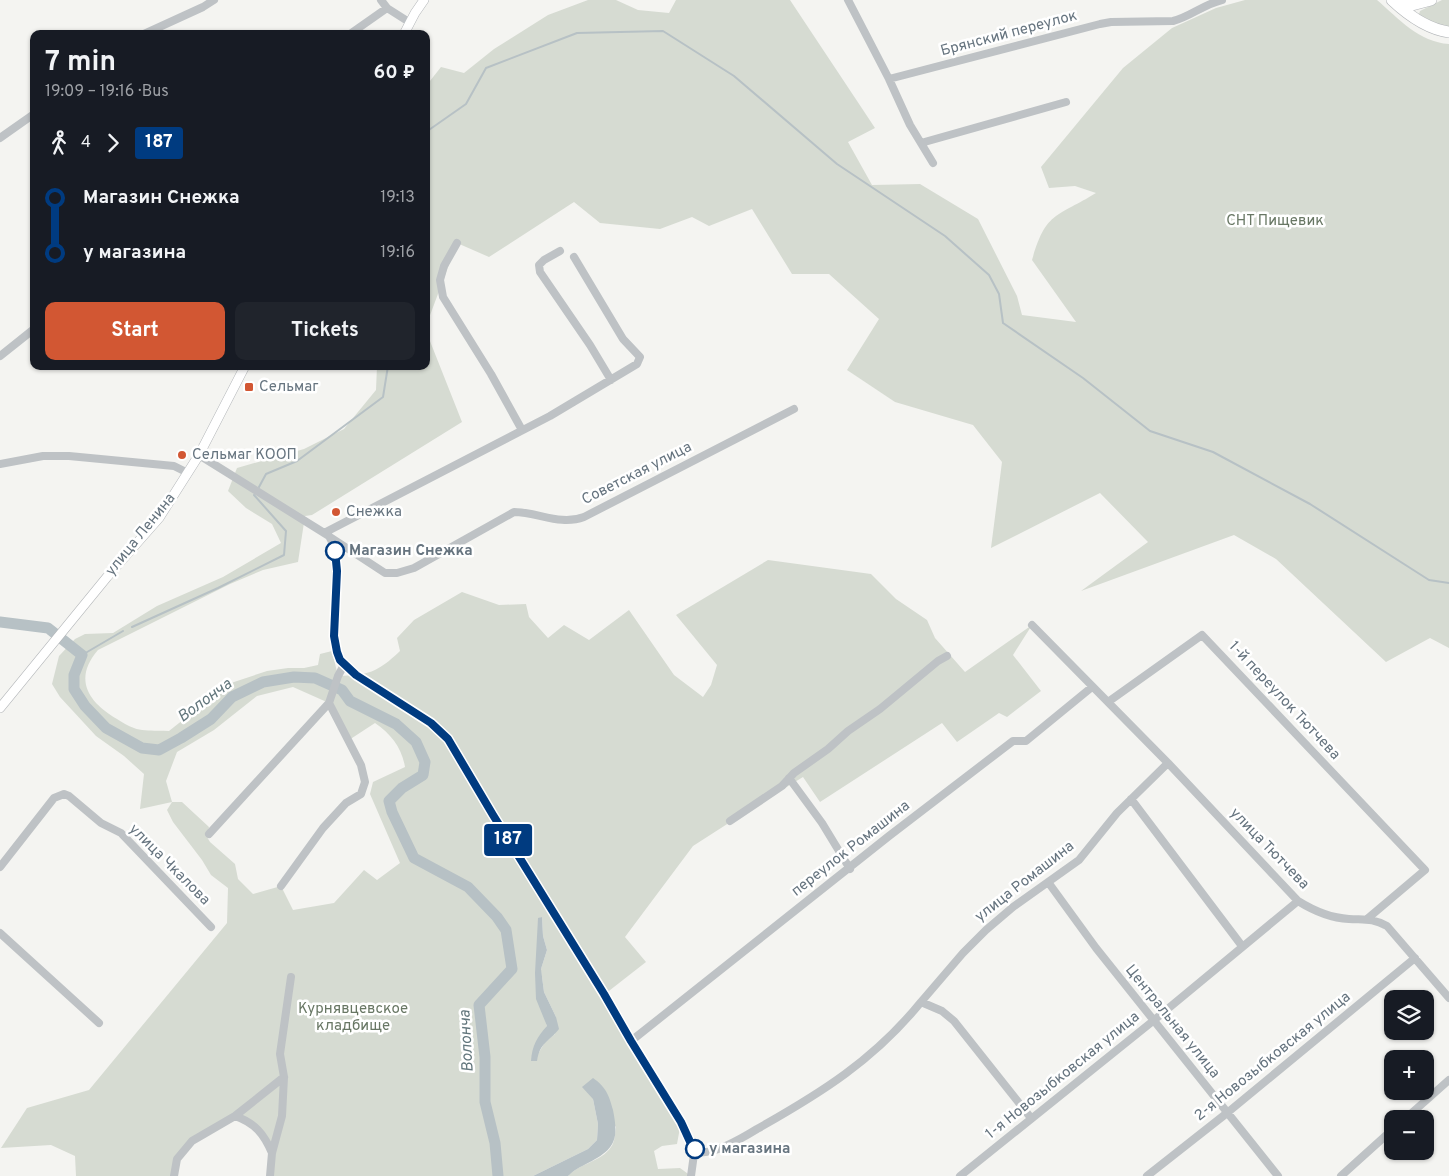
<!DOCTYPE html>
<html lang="en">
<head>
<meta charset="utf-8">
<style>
	:root { --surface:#171b24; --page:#20242c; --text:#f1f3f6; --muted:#9ea1a6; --accent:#d25733 }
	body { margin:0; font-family:Overpass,sans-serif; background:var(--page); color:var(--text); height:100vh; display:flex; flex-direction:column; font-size:19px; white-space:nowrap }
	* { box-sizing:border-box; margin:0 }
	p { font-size:16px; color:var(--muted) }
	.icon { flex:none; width:28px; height:28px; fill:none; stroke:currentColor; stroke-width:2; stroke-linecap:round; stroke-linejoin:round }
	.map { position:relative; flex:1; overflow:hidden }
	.drawer { position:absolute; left:30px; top:30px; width:400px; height:340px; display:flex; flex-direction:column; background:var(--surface); border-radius:10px; box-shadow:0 1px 4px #0004 }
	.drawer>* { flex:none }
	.badge { padding:0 10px; border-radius:4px; font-size:18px; line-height:32px }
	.buttons { position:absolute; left:1384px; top:990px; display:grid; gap:10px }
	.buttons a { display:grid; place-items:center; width:50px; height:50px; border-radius:10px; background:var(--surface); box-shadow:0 1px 4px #0004; font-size:25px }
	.map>.badge { position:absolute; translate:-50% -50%; box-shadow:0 0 0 2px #fff }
	.legs { display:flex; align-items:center; gap:8px; height:55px; padding:0 15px; font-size:16px }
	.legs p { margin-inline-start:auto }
	.overview { display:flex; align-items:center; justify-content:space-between; height:85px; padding:0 15px }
	h1 { font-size:28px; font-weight:700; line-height:38px }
	.cta { display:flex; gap:10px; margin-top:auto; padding:10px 15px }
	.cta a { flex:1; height:58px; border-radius:10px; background:var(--accent); color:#fff; font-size:20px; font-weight:700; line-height:58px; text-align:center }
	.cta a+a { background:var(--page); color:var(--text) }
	ul { padding:0 15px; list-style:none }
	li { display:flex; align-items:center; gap:18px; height:55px; font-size:19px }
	li i { display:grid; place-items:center; width:8px; height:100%; margin:0 6px; background:currentColor }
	li i::after { content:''; width:12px; height:12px; margin:-6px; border:4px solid; border-radius:50%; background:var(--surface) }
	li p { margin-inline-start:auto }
	li:first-child i { background:linear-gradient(#0000 50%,currentColor 0) }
	li:last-child i { background:linear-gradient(currentColor 50%,#0000 0) }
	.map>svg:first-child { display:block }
	.green { fill:#d6dbd2; fill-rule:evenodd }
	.water { fill:#b7c1c5 }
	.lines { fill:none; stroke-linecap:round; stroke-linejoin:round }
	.stream { stroke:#b7c1c5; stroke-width:2 }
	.river { stroke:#b7c1c5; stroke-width:11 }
	.major-casing { stroke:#b4b7ba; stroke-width:10 }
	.highway-casing { stroke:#b3b6b9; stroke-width:12 }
	.minor { stroke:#bec2c5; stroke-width:8 }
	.major { stroke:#fff; stroke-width:9 }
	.highway { stroke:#fff; stroke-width:11 }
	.line-1-casing { stroke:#fff; stroke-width:11 }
	.line-1 { stroke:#003b80; stroke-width:8 }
	.poi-dot { fill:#d25733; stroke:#fff; stroke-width:2 }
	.stop-1-dot { fill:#fff; stroke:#003b80; stroke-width:2.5 }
	.labels { text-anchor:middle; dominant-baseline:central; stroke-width:5; stroke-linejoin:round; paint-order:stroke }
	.street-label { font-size:15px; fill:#66747f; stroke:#fff }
	.park-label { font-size:15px; fill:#687764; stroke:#fff }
	.poi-label { font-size:15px; fill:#66747f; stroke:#fff; text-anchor:start }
	.stop-label { font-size:15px; font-weight:bold; fill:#66747f; stroke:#fff; text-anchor:start }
	.water-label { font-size:16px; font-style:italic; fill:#62767c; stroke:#fff }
</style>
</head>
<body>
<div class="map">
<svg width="1449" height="1176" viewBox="0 0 1449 1176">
	<rect width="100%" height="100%" fill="#f4f4f1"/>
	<path class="green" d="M588,0H616L638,10L669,13L676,0H790L875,128L848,142L872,185L920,184L978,219L1017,296L1022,315L1076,322L1032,260C1046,211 1057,217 1096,193L1075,186L1049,188L1041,167L1123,68L1172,28L1216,8L1245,0H1377C1399,19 1419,42 1449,44V648L1430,638L1386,662L1276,559L1234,535L1081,591L1148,542L1100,493L991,548L1002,462L973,425L895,402L847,370L879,319L829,274H792L752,209L709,226L692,217L660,229L600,223L574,202L489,257L457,243L426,326V86L441,67L464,73L494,49L548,15Z
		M1442,0H1449V29L1443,28L1419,14L1420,11Z
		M426,331L462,422L312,515L305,516L298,562L263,570L230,584L98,650C73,679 88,702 117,719C122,722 128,726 134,728C144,732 158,730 169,731L228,684L267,671L288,668H304L318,665L320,654L332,651L338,676C368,675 377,673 400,651L397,638L414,620L462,592L499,605L526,604L529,617L548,638L564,625L589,640L629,610L674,675L703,697L711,685L717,665L676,615L768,560L871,574L896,599L927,620L935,638L965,672L1032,625L1013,655L1041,691L1007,717L999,713L957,742L942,723L820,802L803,777L749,810L693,846L625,937L646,962L605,994L681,1122L677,1144L662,1146L654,1151L658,1169L680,1168L691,1176H568C580,1163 601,1162 611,1147C615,1142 615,1133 616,1127L593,1099L598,1124L597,1140L588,1149L533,1176H270L272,1153L265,1138L235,1116L205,1132L177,1159L174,1176H76L75,1156L51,1145L1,1148L27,1108L89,1090L227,923L228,888L211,875L202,860L173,822L167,810L172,802L140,809L144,774L124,756L96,736L60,697L52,684L59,656L75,639L85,634L113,633L157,606L223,577L281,543L272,524L246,508L228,491L237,468L304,449L344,429L376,390L377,366H426ZM293,687L329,703L349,740L375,723C391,734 402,748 405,767L373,782L370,794L400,863L377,880L364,870L334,903L293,910L281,886L253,894L238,879L235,864L210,842L207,837L209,827L182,802H172L166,781L177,752L214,730L257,696ZM542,917L543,936L547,950L541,969L544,992L556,1017L555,1034L545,1042L538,1054L547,1026L544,1016L538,919Z"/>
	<path class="water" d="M542,917L543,936L547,950L541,969L544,992L556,1017L559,1029C549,1042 540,1042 537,1061H531C532,1046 537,1037 547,1026L536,999L535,973L538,918Z
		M593,1078C606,1087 609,1095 613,1110C619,1140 615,1149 588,1163C580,1167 574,1170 568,1176H533L588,1149L597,1140L598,1124L593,1099L582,1087Z"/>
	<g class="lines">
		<path class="stream" d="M426,132L466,104L486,68L577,33L663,31L734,76L837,164L945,236L989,275L999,294L1003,323L1083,378L1150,431L1213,452L1310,504L1429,580L1449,583
			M259,487L266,474L297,461L383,397L388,366
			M132,627L218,588L284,555L286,531L254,495
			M82,655L123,631"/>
		<path class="river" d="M0,622L48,628L82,655L74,675V689L85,706L106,728L142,748L159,750L181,738L211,719L232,697L263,682L294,677L315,678L342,690L350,701L396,724L416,742L425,762L423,775L402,788L389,801L392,812L414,858L468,887L497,917L506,930L512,969L479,1005L485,1057V1102L495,1143L498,1176"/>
		<defs>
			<path id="major" d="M404,34L415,13L424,0
				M0,708L107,577L159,518L199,455L245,366"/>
			<path id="highway" d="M1392,0C1408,15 1427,29 1449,32
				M1397,1L1412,5L1431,0"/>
		</defs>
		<use href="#major" class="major-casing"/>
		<use href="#highway" class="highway-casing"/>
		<path class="minor" d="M381,0L387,8L409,22
			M848,0L889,79L910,125L933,163
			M144,34L203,7L214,0
			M350,34L387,8
			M889,79L1100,24L1111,22L1173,21C1190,17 1204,4 1222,0
			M0,138L34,114
			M921,143L1066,102
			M457,243L444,266L440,280L443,297L491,374L522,430
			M560,251L544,260L539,265L540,272L590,345L611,380
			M0,356L34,329
			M199,455L329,536L335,548L336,557L334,636L337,652L340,660L356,675L431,723L448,739L681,1122L694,1154L691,1176
			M0,464L43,456H69L174,466L188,473
			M324,533L550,416L637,364L640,357L623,339L574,257
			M330,537L385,573H397L414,568L514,512C538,512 560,526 584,517L794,409
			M1032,625L1168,763L1298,901C1314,911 1330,918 1349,919C1365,920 1372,918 1387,926L1449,998
			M1108,702L1202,635L1425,870L1367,919
			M789,778L822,823L850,869
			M1131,799L1242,946
			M730,821L782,786L794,773L828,749L848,731L880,709L938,661L947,656
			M209,834L329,703
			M0,867L54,798L64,794L69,796L101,823L121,833L211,927
			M1048,882L1096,948L1278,1176
			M281,886L323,828L346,803L361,794L365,782L361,765L329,703L338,676L344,665
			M0,933L99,1023
			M921,1002L963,953L986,930L1013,907L1079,860L1117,813L1168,763
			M631,1041L889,836L1013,741H1026L1092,687
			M235,1116C255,1123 264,1134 272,1153
			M1405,1119L1449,1080
			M692,1146L701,1152C716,1154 744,1137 757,1129C821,1093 874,1060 921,1002L942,1011L954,1021L1031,1118
			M174,1176L177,1159L192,1141L235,1116L284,1077
			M270,1176L272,1153L282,1116L284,1077L280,1054L291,977
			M960,1176L1153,1021L1298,901
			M1147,1176L1227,1113L1415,958
			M1341,1176L1392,1130"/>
		<use href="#major" class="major"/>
		<use href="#highway" class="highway"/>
	</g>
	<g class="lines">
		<defs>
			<path id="line-1" d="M335,551L337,571L334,636L337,652L340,660L356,675L431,723L448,739L493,815L604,994L631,1041L681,1122L692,1146L695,1149"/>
		</defs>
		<use href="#line-1" class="line-1-casing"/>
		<use href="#line-1" class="line-1"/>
	</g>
	<g class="poi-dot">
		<rect x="244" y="382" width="10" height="10" rx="2.5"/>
		<circle cx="182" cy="455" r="5"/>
		<circle cx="336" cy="512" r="5"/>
	</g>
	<g class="stop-1-dot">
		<circle cx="335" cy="551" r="9"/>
		<circle cx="695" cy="1149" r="9"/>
	</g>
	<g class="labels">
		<g class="street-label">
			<text transform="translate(1009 34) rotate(-15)">Брянский переулок</text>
			<text transform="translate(637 474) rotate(-27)">Советская улица</text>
			<text transform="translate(141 535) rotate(-51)">улица Ленина</text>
			<text transform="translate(1284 701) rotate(47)">1-й переулок Тютчева</text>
			<text transform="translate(851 849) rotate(-38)">переулок Ромашина</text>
			<text transform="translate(1269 849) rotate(46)">улица Тютчева</text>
			<text transform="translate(169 865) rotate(45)">улица Чкалова</text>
			<text transform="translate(1025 882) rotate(-38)">улица Ромашина</text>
			<text transform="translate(1172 1022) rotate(51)">Центральная улица</text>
			<text transform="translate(1273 1057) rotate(-39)">2-я Новозыбковская улица</text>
			<text transform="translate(1063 1076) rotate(-39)">1-я Новозыбковская улица</text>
		</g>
		<g class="park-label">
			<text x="1275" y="221">СНТ Пищевик</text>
			<text x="353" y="1009">Курнявцевское<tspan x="353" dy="17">кладбище</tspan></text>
		</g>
		<g class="poi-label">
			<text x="259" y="387">Сельмаг</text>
			<text x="192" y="455">Сельмаг КООП</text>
			<text x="346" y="512">Снежка</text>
		</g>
		<g class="stop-label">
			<text x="349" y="551">Магазин Снежка</text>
			<text x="709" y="1149">у магазина</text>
		</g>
		<g class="water-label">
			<text transform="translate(205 701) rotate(-36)">Волонча</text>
			<text transform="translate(467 1041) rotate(-93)">Волонча</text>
		</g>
	</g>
</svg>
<div class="buttons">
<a><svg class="icon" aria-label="layers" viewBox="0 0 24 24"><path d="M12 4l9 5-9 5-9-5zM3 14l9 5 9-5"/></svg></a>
<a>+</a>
<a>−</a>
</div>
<b class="badge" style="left:508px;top:840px;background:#003b80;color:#fff">187</b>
<section class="drawer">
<div class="overview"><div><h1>7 min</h1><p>19:09 – 19:16 · Bus</p></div><b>60 ₽</b></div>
<div class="legs"><svg class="icon" aria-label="walk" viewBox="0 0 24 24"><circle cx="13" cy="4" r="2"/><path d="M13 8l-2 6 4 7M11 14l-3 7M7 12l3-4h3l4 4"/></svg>4<svg class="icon" aria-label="forward" viewBox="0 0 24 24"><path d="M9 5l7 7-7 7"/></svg><b class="badge" style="background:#003b80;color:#fff">187</b></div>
<ul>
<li><i style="color:#003b80"></i><b>Магазин Снежка</b><p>19:13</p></li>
<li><i style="color:#003b80"></i><b>у магазина</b><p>19:16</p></li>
</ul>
<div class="cta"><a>Start</a><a>Tickets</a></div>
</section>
</div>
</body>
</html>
